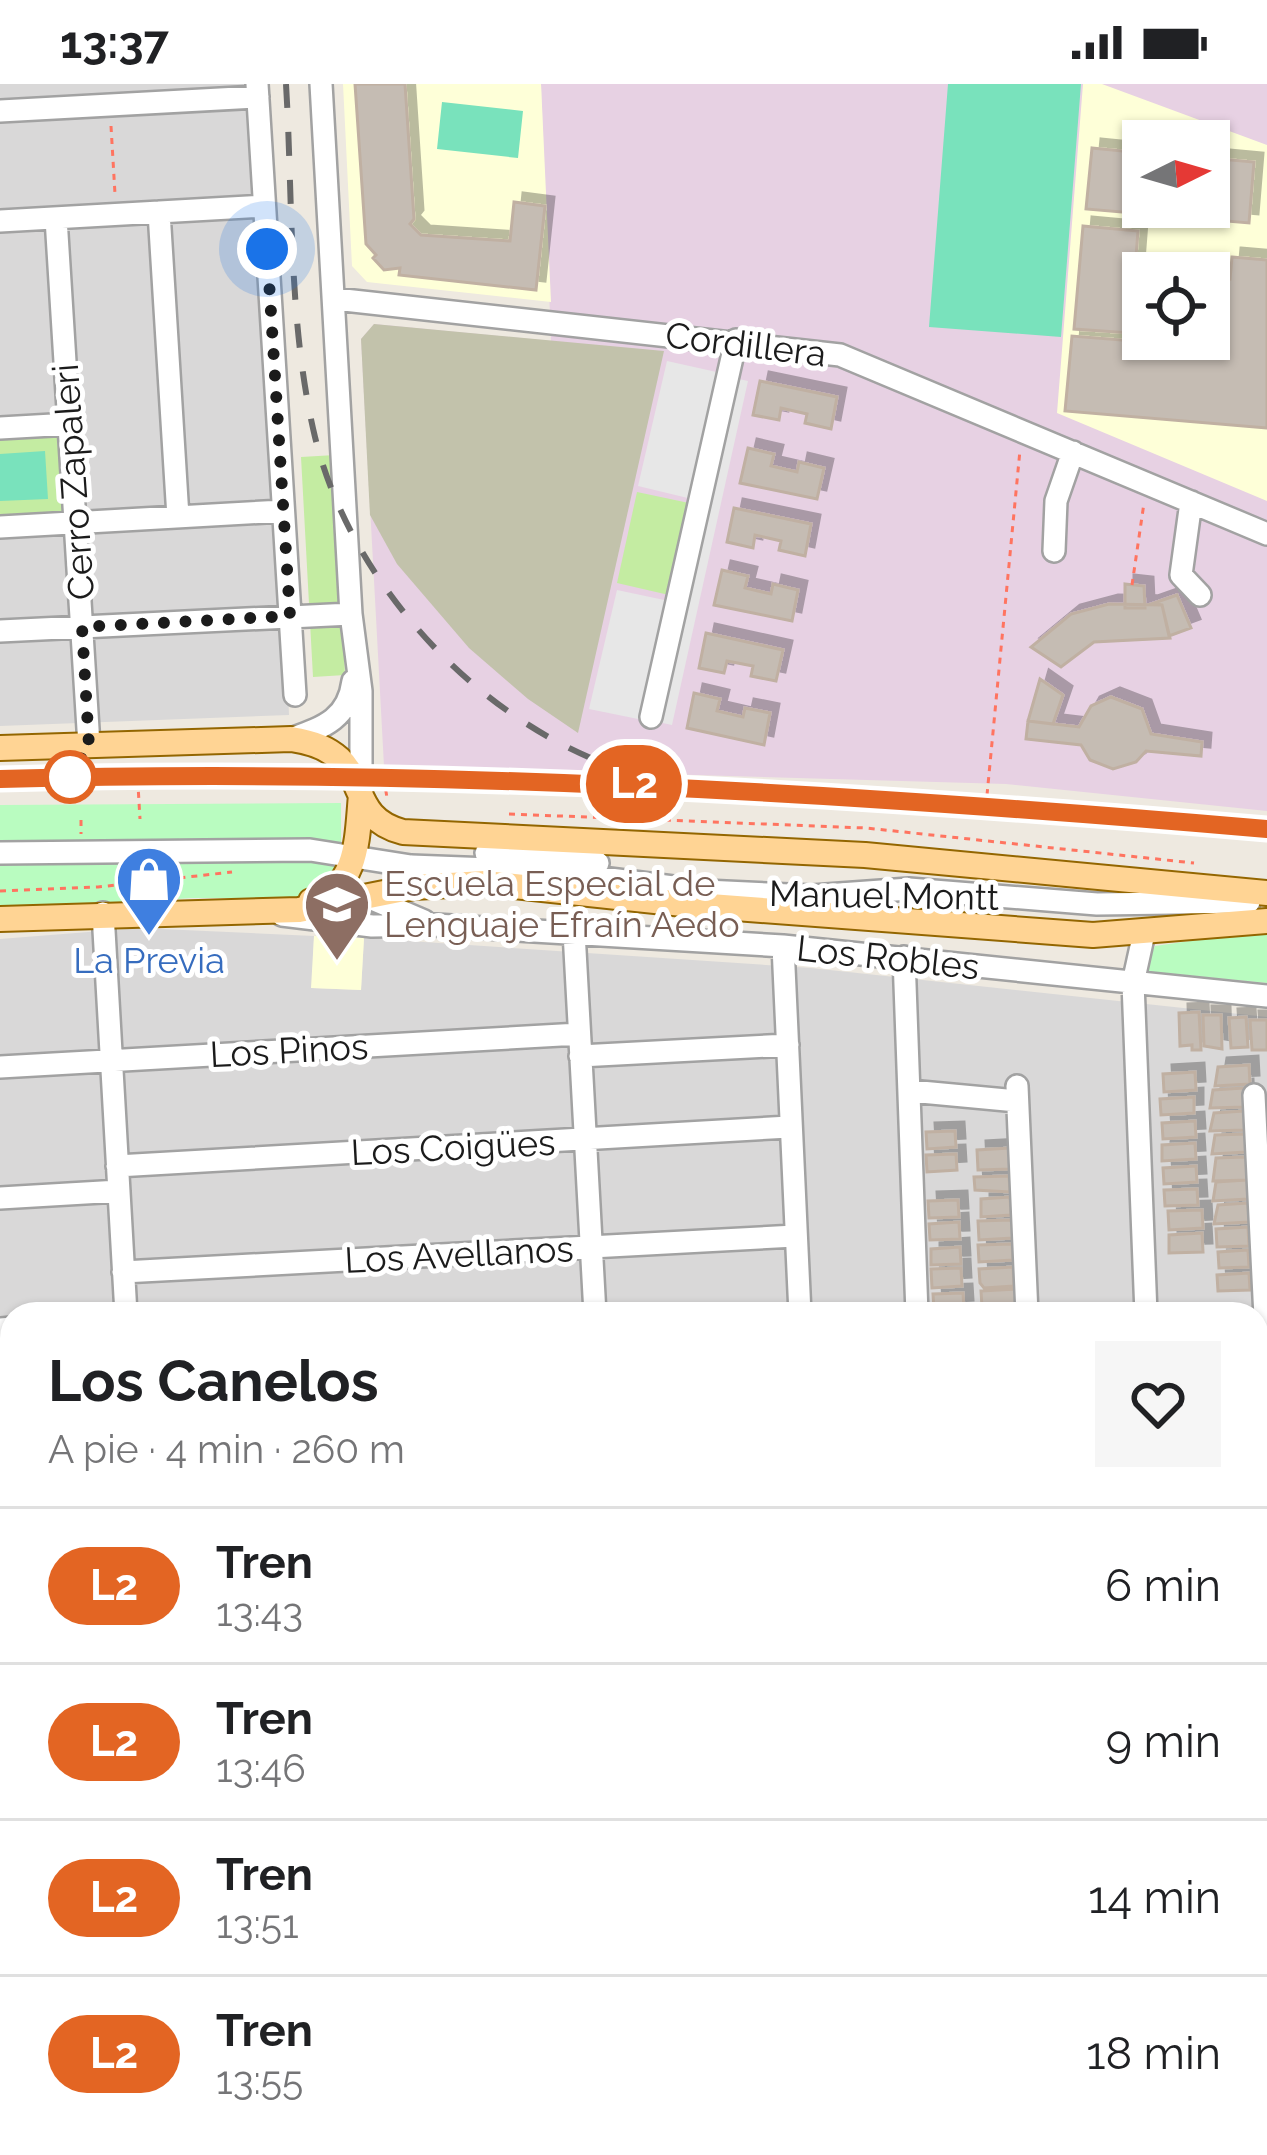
<!DOCTYPE html>
<html lang="es">
<head>
<meta charset="utf-8">
<style>
	:root { --surface:#fff; --page:#f6f6f6; --text:#202124; --muted:#757577; --line:#e0e0e0 }
	body { margin:0; font-family:Raleway,sans-serif; background:var(--page); color:var(--text); height:100vh; display:flex; flex-direction:column; font-size:45px; white-space:nowrap }
	* { box-sizing:border-box; margin:0 }
	p { font-size:39px; color:var(--muted) }
	.icon { flex:none; width:66px; height:66px; fill:none; stroke:currentColor; stroke-width:2; stroke-linecap:round; stroke-linejoin:round }
	.map { position:relative; flex:1; overflow:hidden }
	.side { position:absolute; left:0px; top:1218px; width:1269px; height:855px; display:flex; flex-direction:column; background:var(--surface); border-radius:36px 36px 0 0; box-shadow:0 3px 9px #0004 }
	.side>* { flex:none }
	.badge { padding:0 24px; border-radius:39px; font-size:42px; line-height:78px }
	.needle { width:78px; rotate:85deg }
	.tools { position:absolute; left:1122px; top:36px; display:grid; gap:24px }
	.tools a { display:grid; place-items:center; width:108px; height:108px; border-radius:0px; background:var(--surface); box-shadow:0 3px 9px #0004; font-size:60px }
	.you { position:absolute; width:60px; height:60px; margin:-30px; border:9px solid #fff; border-radius:50%; background:#1a73e8; box-shadow:0 0 0 18px #1a73e833 }
	.map>.badge { position:absolute; translate:-50% -50%; box-shadow:0 0 0 6px #fff }
	.round { display:grid; place-items:center; flex:none; width:126px; height:126px; border-radius:0px; background:var(--page) }
	.headline { display:flex; align-items:center; justify-content:space-between; height:204px; padding:0 48px }
	h1 { font-size:57px; font-weight:700; line-height:90px }
	ul { padding:0; list-style:none }
	li { display:flex; align-items:center; gap:36px; height:156px; padding:0 48px; border-top:3px solid var(--line) }
	li div { flex:1 }
	li b { display:block; font-size:45px }
	li em { font-style:normal }
	li .badge { min-width:132px; font-weight:700; text-align:center }
	.status { display:flex; justify-content:space-between; align-items:center; height:84px; padding:0 60px; background:var(--surface); direction:ltr }
	.status svg { height:33px; fill:currentColor }
	.map>svg:first-child { display:block }
	.residential { fill:#d9d8d8; fill-rule:evenodd }
	.industrial { fill:#e7d1e3; fill-rule:evenodd }
	.education { fill:#feffd8; fill-rule:evenodd }
	.construction { fill:#c2c2ab }
	.grass { fill:#c4eca2 }
	.park { fill:#b9fcc0 }
	.pitch { fill:#79e2bc }
	.parking { fill:#e7e7e7 }
	.building { fill:#c5bcb3; stroke:#c0b0a2; stroke-width:3; filter:url(#shadow) }
	.lines { fill:none; stroke-linecap:round; stroke-linejoin:round }
	.minor-casing { stroke:#a2a2a2; stroke-width:26 }
	.major-casing { stroke:#936600; stroke-width:28 }
	.path { stroke:#ff7460; stroke-width:3; stroke-dasharray:6 6; stroke-linecap:butt }
	.minor { stroke:#fff; stroke-width:21 }
	.major { stroke:#ffd494; stroke-width:24 }
	.rail { stroke:#696969; stroke-width:6; stroke-dasharray:24 24; stroke-linecap:butt }
	.line-casing { stroke:#fff; stroke-width:27 }
	.line { stroke:#e36523; stroke-width:18 }
	.walk { stroke:#1b1b1b; stroke-width:12; stroke-dasharray:0 21.6 }
	.stop-dot { fill:#fff; stroke:#e36523; stroke-width:6 }
	.labels { text-anchor:middle; dominant-baseline:central; stroke-width:10; stroke-linejoin:round; paint-order:stroke }
	.street-label { font-size:36px; fill:#1b1b1b; stroke:#fff }
	.education-label { font-size:36px; fill:#785e54; stroke:#fff; text-anchor:start }
	.shop-label { font-size:36px; fill:#366cbe; stroke:#fff }
</style>
</head>
<body>
<div class="status"><b>13:37</b><svg viewBox="0 0 49 12"><path d="M0 12V9h3v3zM5 12V6h3v6zM10 12V3h3v9zM15 12V0h3v12zM26 1h20v11H26zM47 4h2v5h-2z"/></svg></div>
<div class="map">
<svg width="1267" height="2071" viewBox="0 0 1267 2071">
	<defs>
		<filter id="shadow"><feDropShadow dx="9" dy="-9" stdDeviation="0" flood-color="#0004"/></filter>
	</defs>
	<rect width="100%" height="100%" fill="#eee9e0"/>
	<path class="residential" d="M0,0H263L289,631L0,642Z
		M139,844L314,852L312,904L361,906L364,854L811,884L1267,933V2071H0V855ZM12,1230H1257V2061H12Z"/>
	<path class="industrial" d="M541,0H1267V727L1006,700L384,682L361,255L374,240L551,257ZM1143,57H1209V123H1143ZM1143,189H1209V255H1143Z"/>
	<path class="education" d="M343,0H541L551,218L367,198L352,182Z
		M1083,0H1102L1267,61V417L1057,329ZM1143,57H1209V123H1143ZM1143,189H1209V255H1143Z
		M314,852L364,854L361,906L311,904Z"/>
	<path class="construction" d="M374,240L664,267L578,649L528,615L469,564L397,480L370,431L361,255Z"/>
	<path class="grass" d="M56,346L64,352L69,424L61,432L0,436V350Z
		M335,371L345,591L313,593L301,373Z
		M637,408L689,419L669,511L617,499Z"/>
	<path class="park" d="M341,719V768L332,804L314,814H191L0,828V721Z
		M1267,846V899L1144,887L1155,862Z"/>
	<path class="pitch" d="M948,0H1081L1061,253L929,243Z
		M442,18L523,27L518,74L437,65Z
		M45,367L48,415L0,417V370Z"/>
	<path class="parking" d="M667,277L721,289L692,415L638,402Z
		M734,294L748,297L672,641L658,638Z
		M617,506L669,517L643,636L589,625Z"/>
	<path class="building" d="M355,0H405L414,135L410,140L421,151L510,157L514,118L545,122L536,206L399,191L400,184L384,186L373,174L376,171L366,160Z
		M1092,64L1143,69V123H1209V74L1254,78L1249,139L1086,125Z
		M1083,142L1138,147L1130,249L1074,245Z
		M1232,173L1267,176V344L1065,327L1072,252L1133,257L1138,187L1160,189H1143V255H1209V193L1230,195Z
		M760,297L837,313L831,345L805,339L807,330L781,324L779,336L753,331Z
		M748,364L774,370L771,382L797,388L799,378L824,384L817,415L740,399Z
		M734,424L811,440L805,472L779,466L781,457L755,451L753,464L727,458Z
		M722,486L748,492L745,504L771,510L773,500L798,506L792,537L714,521Z
		M1125,500L1144,502L1145,524H1125Z
		M1177,511L1191,544L1169,552L1162,521L1154,519Z
		M1109,520L1162,521L1170,554L1094,558L1061,583L1031,563L1071,530Z
		M706,549L783,566L776,597L751,592L753,582L727,577L724,589L699,584Z
		M1040,595L1063,611L1053,640L1028,637Z
		M694,609L720,615L717,627L743,633L745,624L770,629L764,661L687,644Z
		M1111,613L1142,625L1151,650L1202,658L1201,672L1146,667L1136,678L1113,685L1090,676L1081,661L1026,655L1028,637L1079,643L1091,622Z
		M1199,928L1201,966H1192V961L1180,962L1179,929Z
		M1203,931H1221L1222,965L1204,962Z
		M1246,933L1248,963L1231,964L1229,934Z
		M1250,936H1267V966H1252Z
		M1249,981L1250,1000L1215,1002L1218,983Z
		M1195,988L1196,1006L1164,1008L1163,990Z
		M1244,1004L1245,1023L1210,1024L1213,1006Z
		M1194,1013V1029L1161,1031L1160,1015Z
		M1244,1027L1245,1046L1210,1047L1214,1029Z
		M1195,1037L1196,1053L1163,1055L1162,1039Z
		M955,1047L956,1063L927,1065L926,1048Z
		M1246,1050V1068L1212,1070L1215,1051Z
		M1195,1059L1196,1075L1162,1077V1061Z
		M1010,1064L1011,1085L978,1086L977,1066Z
		M956,1070L957,1086L927,1088L926,1071Z
		M1246,1073L1247,1096L1213,1097L1216,1074Z
		M1196,1082L1197,1098L1164,1100L1163,1084Z
		M1009,1092L1010,1108L975,1106L974,1093Z
		M1247,1096L1248,1115L1213,1117L1216,1098Z
		M1197,1105L1198,1121L1165,1122L1164,1106Z
		M1010,1113L1011,1131L981,1133V1115Z
		M958,1116L959,1133L929,1134L928,1117Z
		M1248,1119L1249,1138L1214,1140L1218,1121Z
		M1202,1126L1203,1144L1169,1146L1168,1127Z
		M1012,1136L1013,1154L979,1156L978,1137Z
		M959,1138L960,1155L930,1156L929,1140Z
		M1248,1143L1249,1162L1217,1163L1216,1145Z
		M1202,1149L1203,1168L1169,1169V1151Z
		M1012,1160L1013,1176L979,1178L978,1161Z
		M960,1163L961,1180L931,1181V1165Z
		M1248,1166L1249,1183L1219,1184L1218,1168Z
		M1013,1183L1014,1202L984,1204L980,1199L979,1185Z
		M961,1184L962,1202L932,1204L931,1185Z
		M1249,1189L1250,1206L1218,1207L1217,1191Z
		M1017,1205L1018,1221L982,1223L981,1207Z
		M963,1209L964,1225L934,1227L933,1210Z
		M1257,1465H1267V1494L1257,1495Z
		M1257,1512H1267V1546L1257,1547Z
		M1258,1639H1267V1668L1260,1669Z
		M1257,1994H1267V2023L1257,2024Z"/>
	<g class="lines">
		<defs>
			<path id="minor" d="M257,0L295,611
				M321,0L351,530L361,607V711
				M0,27L258,13
				M159,128L178,433
				M56,134L89,661
				M0,137L264,122
				M335,215L840,271L1267,450
				M0,344L70,340
				M1191,418L1181,491L1200,511
				M0,443L283,427
				M1054,467L1056,417L1073,368
				M0,547L351,530
				M651,633L736,256
				M291,655C324,643 348,635 353,597
				M0,769L310,766L411,782L546,787L705,807L812,812L909,805L1097,820L1249,818
				M486,769L598,779
				M370,814L424,837
				M103,829L126,1230
				M282,831L372,842L436,841L783,862L1267,912
				M574,848L595,1230
				M1144,849L1133,899L1146,1230
				M783,862L800,1230
				M904,873L917,1230
				M580,972L788,961
				M0,983L579,950
				M1017,1002L1027,1230
				M910,1007L1017,1017
				M1254,1011L1267,1274
				M117,1082L789,1043
				M0,1114L119,1107
				M123,1188L795,1152
				M0,1245L12,1244
				M0,1380L12,1379
				M1257,1449H1267
				M0,1547L12,1546
				M1257,1568H1267
				M0,1678H12
				M0,1809H12
				M1257,1838H1267
				M0,1947L12,1946
				M172,2061L173,2071
				M642,2061L643,2071
				M833,2061L834,2071
				M957,2061L958,2071
				M1184,2061V2071"/>
			<path id="major" d="M0,664L291,655C380,668 337,731 403,748L865,771L1267,809
				M311,817C359,805 357,752 361,711
				M0,835L299,826L414,803L485,799L683,820L1093,851L1267,837"/>
		</defs>
		<use href="#minor" class="minor-casing"/>
		<use href="#major" class="major-casing"/>
		<path class="path" d="M111,42L115,110
			M1132,501L1144,419
			M382,682L387,714
			M137,684L140,735
			M987,711L1020,366
			M509,730L866,744L1194,779
			M81,736V750
			M0,807L98,803L232,788
			M0,1418L12,1417
			M0,1990L12,1989"/>
		<use href="#minor" class="minor"/>
		<use href="#major" class="major"/>
		<path class="rail" d="M286,0C293,116 288,240 315,353C352,506 491,652 643,692
			M0,695C424,684 845,707 1267,745"/>
	</g>
	<g class="lines">
		<defs>
			<path id="line" d="M0,695C424,683 845,709 1267,745"/>
		</defs>
		<use href="#line" class="line-casing"/>
		<use href="#line" class="line"/>
		<path class="walk" d="M70,693L89,662L82,543L290,532L267,165"/>
	</g>
	<defs>
		<symbol id="shop-pin" viewBox="-11 -11 22 30"><path d="M0 17L-7.5 6A9.5 9.5 0 1 1 7.5 6Z" fill="#3f7fe0" stroke="#fff"/><path d="M-5-2.5h2.3a2.7 3.5 0 0 1 5.4 0H5L5.5 6h-11ZM-1.5-2.5h3a1.5 2.3 0 0 0-3 0Z" fill="#fff"/></symbol>
		<symbol id="school-pin" viewBox="-11 -11 22 30"><path d="M0 17L-7.5 6A9.5 9.5 0 1 1 7.5 6Z" fill="#8d6e63" stroke="#fff"/><path d="M0-5L7-2L0 1L-7-2ZM-4 1L0 2.5L4 1V4Q0 6-4 4Z" fill="#fff"/></symbol>
	</defs>
	<g fill-rule="evenodd">
		<use href="#shop-pin" x="111" y="757" width="76" height="104"/>
		<use href="#school-pin" x="299" y="782" width="76" height="104"/>
	</g>
	<circle class="stop-dot" cx="70" cy="693" r="24"/>
	<g class="labels">
		<g class="street-label">
			<text transform="translate(746 260) rotate(7)">Cordillera</text>
			<text transform="translate(73 398) rotate(-94)">Cerro Zapaleri</text>
			<text transform="translate(884 811) rotate(1)">Manuel Montt</text>
			<text transform="translate(888 873) rotate(6)">Los Robles</text>
			<text transform="translate(289 966) rotate(-3)">Los Pinos</text>
			<text transform="translate(453 1063) rotate(-3)">Los Coigües</text>
			<text transform="translate(459 1170) rotate(-3)">Los Avellanos</text>
		</g>
		<g class="education-label">
			<text x="384" y="799">Escuela Especial de<tspan x="384" dy="41">Lenguaje Efraín Aedo</tspan></text>
		</g>
		<g class="shop-label">
			<text x="149" y="876">La Previa</text>
		</g>
	</g>
</svg>
<div class="tools">
<a><svg class="needle" viewBox="-14 -14 28 28"><path d="M0-13l5 13h-10z" fill="#e53935"/><path d="M0 13l5-13h-10z" fill="#757577"/></svg></a>
<a><svg class="icon" aria-label="locate" viewBox="0 0 24 24"><circle cx="12" cy="12" r="6"/><path d="M12 2v4M12 18v4M2 12h4M18 12h4"/></svg></a>
</div>
<div class="you" style="left:267px;top:165px"></div>
<b class="badge" style="left:634px;top:700px;background:#e36523;color:#fff">L2</b>
<section class="side">
<div class="headline"><div><h1>Los Canelos</h1><p>A pie · 4 min · 260 m</p></div><a class="round"><svg class="icon" aria-label="heart" viewBox="0 0 24 24"><path d="M12 20l-8-8c-3-5 5-10 8-4 3-6 11-1 8 4z"/></svg></a></div>
<ul>
<li><span class="badge" style="background:#e36523;color:#fff">L2</span><div><b>Tren</b><p>13:43</p></div><em>6 min</em></li>
<li><span class="badge" style="background:#e36523;color:#fff">L2</span><div><b>Tren</b><p>13:46</p></div><em>9 min</em></li>
<li><span class="badge" style="background:#e36523;color:#fff">L2</span><div><b>Tren</b><p>13:51</p></div><em>14 min</em></li>
<li><span class="badge" style="background:#e36523;color:#fff">L2</span><div><b>Tren</b><p>13:55</p></div><em>18 min</em></li>
</ul>
</section>
</div>
</body>
</html>
